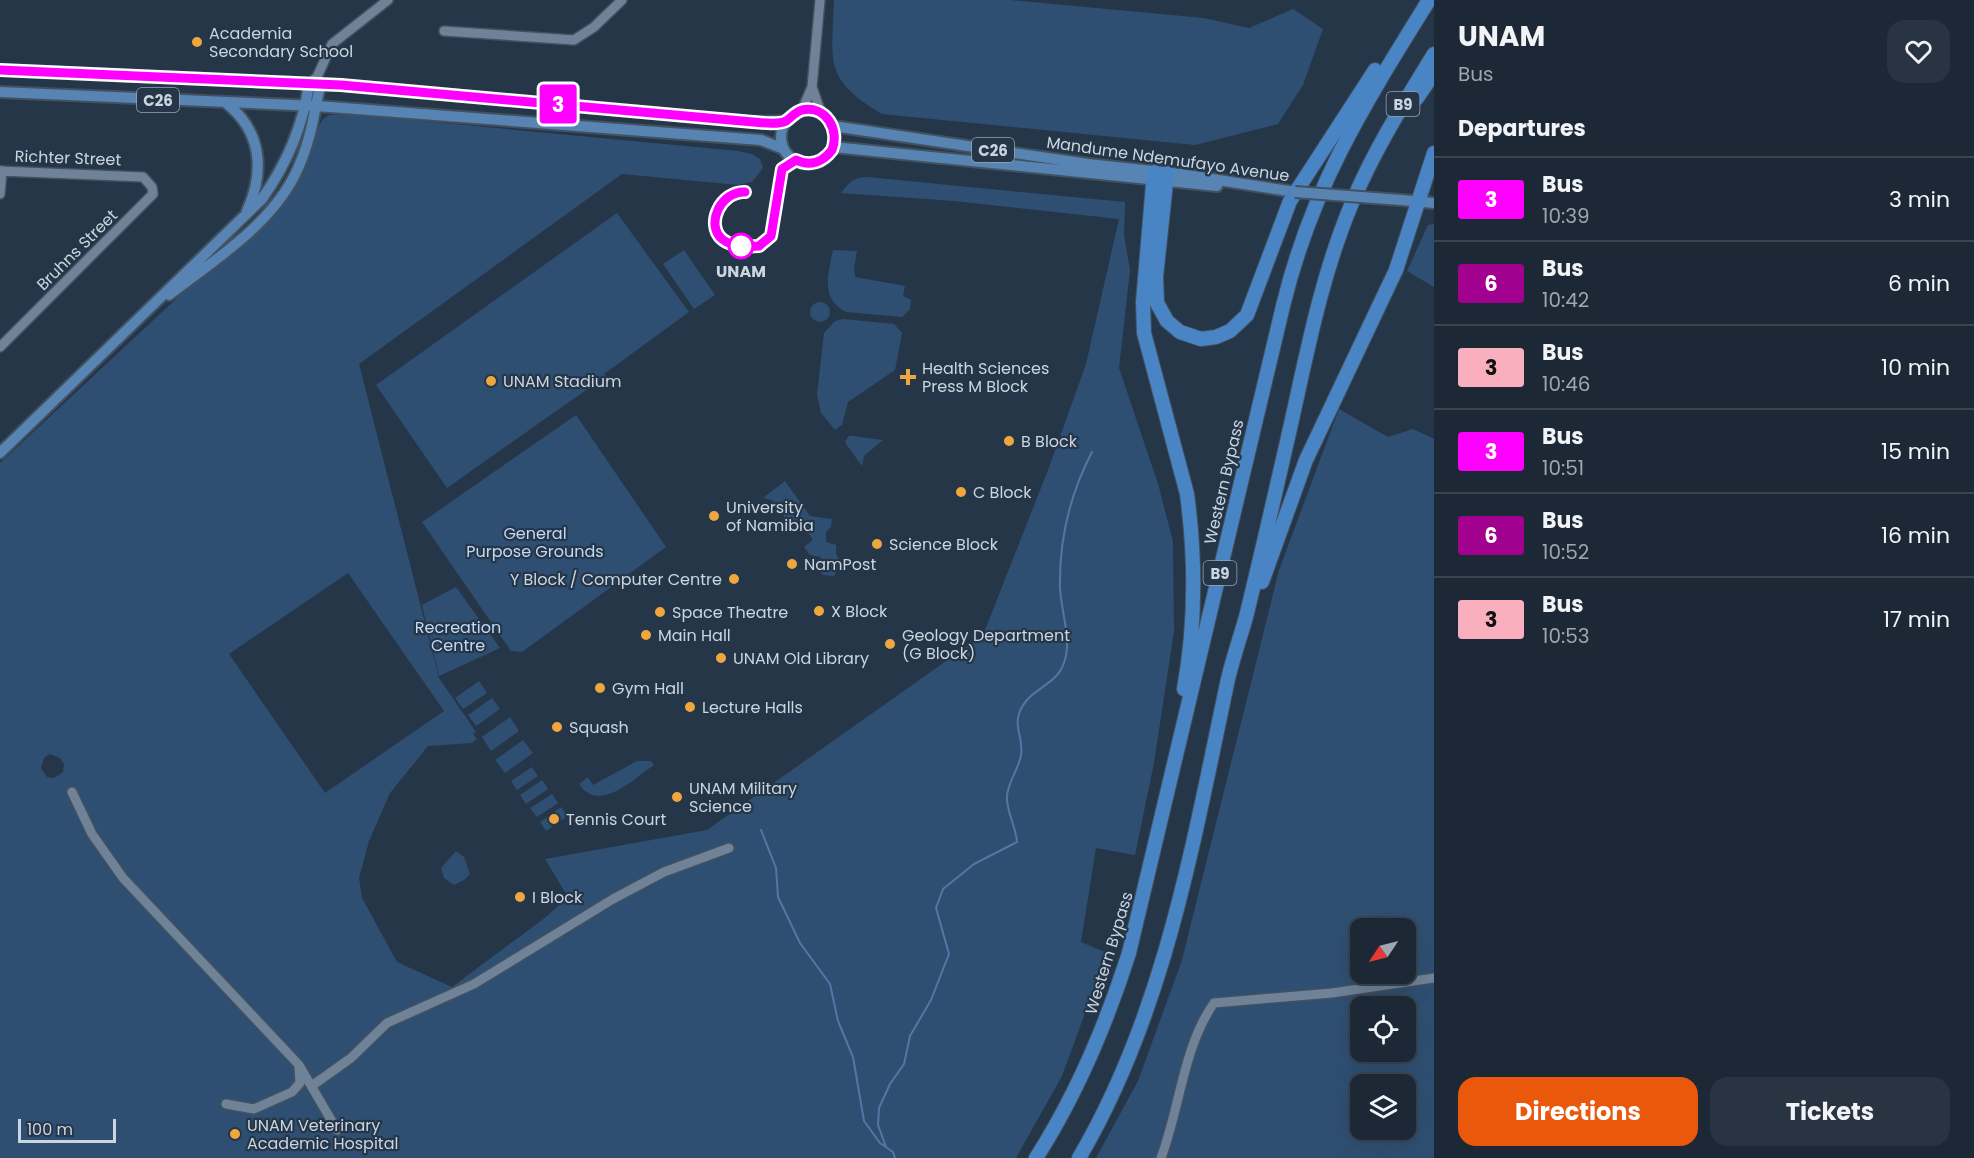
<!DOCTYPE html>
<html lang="en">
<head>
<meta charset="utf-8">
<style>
	:root { --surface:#1c2836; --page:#293442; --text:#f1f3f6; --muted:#a0a6ad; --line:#3a4451; --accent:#ea580c }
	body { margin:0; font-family:Poppins,sans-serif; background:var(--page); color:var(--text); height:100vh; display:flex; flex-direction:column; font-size:22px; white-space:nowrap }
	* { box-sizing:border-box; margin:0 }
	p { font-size:20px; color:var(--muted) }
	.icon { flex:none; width:33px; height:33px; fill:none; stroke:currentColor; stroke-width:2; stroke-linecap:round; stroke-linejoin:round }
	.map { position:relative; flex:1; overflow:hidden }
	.side { display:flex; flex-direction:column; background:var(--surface); width:540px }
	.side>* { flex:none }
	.badge { padding:0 12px; border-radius:4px; font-size:21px; line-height:39px }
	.needle { width:39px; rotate:235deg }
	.fabs { position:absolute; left:1350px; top:918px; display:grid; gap:12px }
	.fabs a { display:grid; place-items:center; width:66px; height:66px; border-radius:12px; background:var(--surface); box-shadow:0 6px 24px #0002,0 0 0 2px var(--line); font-size:30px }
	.scale { position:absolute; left:18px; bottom:15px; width:98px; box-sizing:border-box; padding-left:6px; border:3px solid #cbd5e0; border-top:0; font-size:16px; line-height:21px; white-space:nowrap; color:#cbd5e0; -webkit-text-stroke:4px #253648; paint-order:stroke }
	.map>.badge { position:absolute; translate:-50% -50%; box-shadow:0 0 0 3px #fff }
	h2 { padding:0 24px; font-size:22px; line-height:54px }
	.round { display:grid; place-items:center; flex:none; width:63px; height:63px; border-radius:18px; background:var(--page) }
	.summary { display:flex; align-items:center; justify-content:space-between; height:102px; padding:0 24px }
	h1 { font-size:28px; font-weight:700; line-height:45px }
	.cta { display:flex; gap:12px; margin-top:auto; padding:12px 24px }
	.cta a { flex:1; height:69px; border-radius:18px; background:var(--accent); color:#fff; font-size:24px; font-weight:700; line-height:69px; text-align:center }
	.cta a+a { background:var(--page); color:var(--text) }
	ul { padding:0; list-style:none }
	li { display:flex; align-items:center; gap:18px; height:84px; padding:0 24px; border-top:2px solid var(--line) }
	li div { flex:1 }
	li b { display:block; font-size:22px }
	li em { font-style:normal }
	li .badge { min-width:66px; font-weight:700; text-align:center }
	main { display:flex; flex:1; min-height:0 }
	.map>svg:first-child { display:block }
	.green { fill:#2f4f72; fill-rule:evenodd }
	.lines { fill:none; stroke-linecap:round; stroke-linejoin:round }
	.stream { stroke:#5078a4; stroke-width:2 }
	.minor-casing { stroke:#42515f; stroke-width:12 }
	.major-casing { stroke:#42515f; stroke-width:14 }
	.highway-casing { stroke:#42515f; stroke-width:16 }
	.minor { stroke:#6f8297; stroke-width:9 }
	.major { stroke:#5884b3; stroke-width:10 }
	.highway { stroke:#4985c5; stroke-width:14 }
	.major-bridge-casing { stroke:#42515f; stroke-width:14; stroke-linecap:butt }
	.major-bridge { stroke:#5884b3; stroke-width:10 }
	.line-casing { stroke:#fff; stroke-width:14 }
	.line { stroke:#ff00fe; stroke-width:9 }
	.poi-dot { fill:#f0a63e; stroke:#253648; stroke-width:2 }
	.stop-dot { fill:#fff; stroke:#ff00fe; stroke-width:3 }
	.labels { text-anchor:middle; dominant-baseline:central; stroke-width:4.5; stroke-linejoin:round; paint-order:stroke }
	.shield { fill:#253648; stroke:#99a5b2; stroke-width:1.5 }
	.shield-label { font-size:15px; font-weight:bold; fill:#cbd5e0 }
	.poi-label { font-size:16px; fill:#cbd5e0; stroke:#253648; text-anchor:start }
	.street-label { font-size:16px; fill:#cbd5e0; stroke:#253648 }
	.stop-label { font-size:16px; font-weight:bold; fill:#cbd5e0; stroke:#253648 }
	.park-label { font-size:16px; fill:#c1d9f4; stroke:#253648 }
</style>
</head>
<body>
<main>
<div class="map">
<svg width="1434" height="1158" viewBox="0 0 1434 1158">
	<rect width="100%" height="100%" fill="#253648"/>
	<path class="green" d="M834,0H1010L1204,18L1249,28L1293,9L1323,29L1303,85L1278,124L1195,145L882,114C823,79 832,63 834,0Z
		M348,114L738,151L752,154L760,159L763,168L752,182L738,185L622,174L359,364L439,678L476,732L473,734L477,739L472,743L428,746L390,793L369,841L359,878L362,898L397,962L452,987L546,917L568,897L545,859L707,830L983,635L1048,470L1086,364L1119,219L954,201L841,193C849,183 853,177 867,177L1125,202L1124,235L1130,270L1119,368L1159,487L1173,542L1174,631L1154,763L1135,855L1096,848L1081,942L1107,953L1062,1076L1016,1158H0V463L263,218L276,203L323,119L329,115ZM348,573L444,711L325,793L229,654ZM50,754L60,758L64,764L63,772L54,778L47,777L41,768L44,758Z
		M617,213L689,312L604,374L606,376L447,488L376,385Z
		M1434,224V287L1407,271L1428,225Z
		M684,250L715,295L694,309L663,264Z
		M833,250L857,251L854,268L855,277L905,286L903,296L911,300L910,309L902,317L846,312C820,298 828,275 833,250Z
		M810 312a10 10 0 1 1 20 0a10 10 0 1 1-20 0Z
		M844,319L894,324L902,333L895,370L848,402L842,425L835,430L821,413L817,395L824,333L835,321Z
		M1339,409L1388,437L1413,429L1434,439V1158H1096L1138,1081L1182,960L1279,570ZM1360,928H1406V974H1360ZM1360,1006H1406V1052H1360ZM1360,1084H1406V1130H1360Z
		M576,415L666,547L522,652L511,651L422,522Z
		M849,436H853L883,440L864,456L862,466L846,444L845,441Z
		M785,481L810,516L832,519L831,527L826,532V542L836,545V553L841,564L834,576L823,575L819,570L821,557L810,555L804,547L813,540L799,519L782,531L784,516L772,500L763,498Z
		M456,587L500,648L439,676L422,605Z
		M479,681L487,693L463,709L455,698Z
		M492,698L500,709L476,726L468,715Z
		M510,717L519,731L491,751L482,737Z
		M523,740L533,753L505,773L495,760Z
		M637,761H651L654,765C633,779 599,814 579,784L588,777L593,785Z
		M532,767L538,776L517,790L511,781Z
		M542,780L548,789L526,804L520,795Z
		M552,794L558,803L537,817L530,808Z
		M561,807L568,816L546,831L540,822Z
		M456,851L464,857L470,874L464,880L454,885L444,878L441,868Z"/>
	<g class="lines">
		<path class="stream" d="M761,830L776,868L778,897L800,943L830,984L838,1021L853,1057L864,1121L880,1143L893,1152L895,1158
			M886,1147L878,1125L879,1108L890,1084L904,1064L910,1036L931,1000L949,954L936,908L943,889L974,864L1017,842C1016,827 1007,813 1007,798C1006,785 1019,769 1021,755C1024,739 1013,727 1020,711C1032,683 1065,688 1067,647C1068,628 1061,608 1060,588C1059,540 1070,494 1092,452"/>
		<defs>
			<path id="minor" d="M444,31L574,40L594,27L622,0
				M309,84L317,77L332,44L388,0
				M812,87L821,113
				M802,110L812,87L820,0
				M0,171L143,177L152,187L153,194L0,347
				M0,194L2,171
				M72,792L92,834L123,878L299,1065L337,1130
				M313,1085L351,1058L387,1023L474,984L613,899L664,872L729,848
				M226,1104L254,1109L292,1092L300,1083L299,1068
				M1161,1158C1180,1108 1183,1047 1214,1003L1332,993L1434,978"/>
			<path id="major" d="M0,70L341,85L753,122L786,121
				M0,92L317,106L761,140L784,149
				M226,103C262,131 265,172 247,211
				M781 137a27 27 0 1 1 54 0a27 27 0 1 1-54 0Z
				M833,126L1088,164L1180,174L1295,192
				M833,147L1217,186
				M1401,200L1434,203
				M169,295C217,258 279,220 301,161C311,137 315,110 320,85
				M0,453L262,199C286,165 303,126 309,84"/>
			<path id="highway" d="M1417,98L1434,73
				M1154,172L1143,302L1144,333L1187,494C1196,561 1196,623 1184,689
				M1167,173L1156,277L1157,303L1167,321L1180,332L1201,339L1216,337L1230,331L1247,315L1290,201L1375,70
				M1262,582L1306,460L1396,270L1434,153
				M1036,1158C1077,1094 1106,1025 1129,953L1283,306C1312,186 1365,103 1429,0
				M1079,1158C1165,1012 1193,843 1228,679C1233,658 1240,638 1246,617C1260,560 1273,503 1286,446C1305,364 1319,281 1352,203C1374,150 1404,103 1434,54"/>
		</defs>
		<use href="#minor" class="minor-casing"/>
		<use href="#major" class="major-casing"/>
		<use href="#highway" class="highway-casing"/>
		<use href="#minor" class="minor"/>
		<use href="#major" class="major"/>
		<use href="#highway" class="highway"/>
		<defs>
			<path id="major-bridge" d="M1295,192L1401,200"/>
		</defs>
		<use href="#major-bridge" class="major-bridge-casing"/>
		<use href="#major-bridge" class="major-bridge"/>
	</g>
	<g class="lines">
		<defs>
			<path id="line" d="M0,70L341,85L753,122C762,123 779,125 786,121C792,117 795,112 802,110C826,105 840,130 832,150C823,162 810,167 796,160L782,169L771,236L759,246C747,247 731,247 722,239C705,224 721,191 745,192"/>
		</defs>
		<use href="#line" class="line-casing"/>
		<use href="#line" class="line"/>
	</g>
	<g class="poi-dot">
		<circle cx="197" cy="42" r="6"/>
		<path d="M905 368h6v6h6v6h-6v6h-6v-6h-6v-6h6z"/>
		<circle cx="491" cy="381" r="6"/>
		<circle cx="1009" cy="441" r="6"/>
		<circle cx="961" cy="492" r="6"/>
		<circle cx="714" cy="516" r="6"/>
		<circle cx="877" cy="544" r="6"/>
		<circle cx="792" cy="564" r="6"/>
		<circle cx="734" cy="579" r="6"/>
		<circle cx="819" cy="611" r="6"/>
		<circle cx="660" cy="612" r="6"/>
		<circle cx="646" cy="635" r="6"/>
		<circle cx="890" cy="644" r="6"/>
		<circle cx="721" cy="658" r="6"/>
		<circle cx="600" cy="688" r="6"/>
		<circle cx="690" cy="707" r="6"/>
		<circle cx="557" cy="727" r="6"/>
		<circle cx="677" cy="797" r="6"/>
		<circle cx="554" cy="819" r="6"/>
		<circle cx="520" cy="897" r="6"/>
		<circle cx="235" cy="1134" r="6"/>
	</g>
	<circle class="stop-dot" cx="741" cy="246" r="12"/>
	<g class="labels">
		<g class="shield">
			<rect x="137" y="88" width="42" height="24" rx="4.5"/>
			<rect x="1386.5" y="92" width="33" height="24" rx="4.5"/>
			<rect x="972" y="138" width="42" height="24" rx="4.5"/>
			<rect x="1203.5" y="561" width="33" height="24" rx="4.5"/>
		</g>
		<g class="shield-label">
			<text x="158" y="100">C26</text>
			<text x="1403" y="104">B9</text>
			<text x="993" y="150">C26</text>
			<text x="1220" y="573">B9</text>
		</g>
		<g class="poi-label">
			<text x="209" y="33">Academia<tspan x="209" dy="18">Secondary School</tspan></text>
			<text x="922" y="368">Health Sciences<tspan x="922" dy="18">Press M Block</tspan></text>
			<text x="503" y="381">UNAM Stadium</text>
			<text x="1021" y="441">B Block</text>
			<text x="973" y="492">C Block</text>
			<text x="726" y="507">University<tspan x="726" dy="18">of Namibia</tspan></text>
			<text x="889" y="544">Science Block</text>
			<text x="804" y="564">NamPost</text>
			<text x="722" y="579" text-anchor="end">Y Block / Computer Centre</text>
			<text x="831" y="611">X Block</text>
			<text x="672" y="612">Space Theatre</text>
			<text x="658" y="635">Main Hall</text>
			<text x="902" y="635">Geology Department<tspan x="902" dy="18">(G Block)</tspan></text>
			<text x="733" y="658">UNAM Old Library</text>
			<text x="612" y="688">Gym Hall</text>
			<text x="702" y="707">Lecture Halls</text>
			<text x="569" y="727">Squash</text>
			<text x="689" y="788">UNAM Military<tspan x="689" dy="18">Science</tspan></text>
			<text x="566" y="819">Tennis Court</text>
			<text x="532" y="897">I Block</text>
			<text x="247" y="1125">UNAM Veterinary<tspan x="247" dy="18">Academic Hospital</tspan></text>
		</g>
		<g class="street-label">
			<text transform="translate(68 158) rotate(2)">Richter Street</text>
			<text transform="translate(1168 159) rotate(8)">Mandume Ndemufayo Avenue</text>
			<text transform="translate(77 250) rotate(-45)">Bruhns Street</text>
			<text transform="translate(1224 482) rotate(-77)">Western Bypass</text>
			<text transform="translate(1109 953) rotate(-73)">Western Bypass</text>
		</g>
		<g class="stop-label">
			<text x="741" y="271">UNAM</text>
		</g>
		<g class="park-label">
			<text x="535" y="533">General<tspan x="535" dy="18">Purpose Grounds</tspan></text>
			<text x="458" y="627">Recreation<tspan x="458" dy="18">Centre</tspan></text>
		</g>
	</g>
</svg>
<div class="fabs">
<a><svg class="needle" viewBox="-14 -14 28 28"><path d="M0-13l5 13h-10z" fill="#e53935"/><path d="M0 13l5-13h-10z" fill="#a0a6ad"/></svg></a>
<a><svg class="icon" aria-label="locate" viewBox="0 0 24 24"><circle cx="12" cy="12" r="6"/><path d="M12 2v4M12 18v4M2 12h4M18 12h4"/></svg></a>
<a><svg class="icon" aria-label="layers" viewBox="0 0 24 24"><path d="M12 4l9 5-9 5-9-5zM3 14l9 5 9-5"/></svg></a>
</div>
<div class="scale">100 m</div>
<b class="badge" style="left:558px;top:104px;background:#ff00fe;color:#fff">3</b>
</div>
<section class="side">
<div class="summary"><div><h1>UNAM</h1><p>Bus</p></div><a class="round"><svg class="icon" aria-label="heart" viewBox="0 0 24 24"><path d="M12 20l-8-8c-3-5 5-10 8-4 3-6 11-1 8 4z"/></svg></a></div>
<h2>Departures</h2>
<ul>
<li><span class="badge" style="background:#ff00fe;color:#fff">3</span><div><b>Bus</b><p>10:39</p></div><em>3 min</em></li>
<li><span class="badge" style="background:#a2008e;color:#fff">6</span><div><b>Bus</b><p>10:42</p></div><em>6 min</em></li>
<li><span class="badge" style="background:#faafbe;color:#111">3</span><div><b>Bus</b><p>10:46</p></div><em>10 min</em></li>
<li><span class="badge" style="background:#ff00fe;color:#fff">3</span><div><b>Bus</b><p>10:51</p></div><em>15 min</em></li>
<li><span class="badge" style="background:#a2008e;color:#fff">6</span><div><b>Bus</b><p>10:52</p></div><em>16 min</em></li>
<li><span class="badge" style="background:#faafbe;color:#111">3</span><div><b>Bus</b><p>10:53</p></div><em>17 min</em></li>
</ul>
<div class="cta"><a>Directions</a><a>Tickets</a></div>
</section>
</main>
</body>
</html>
